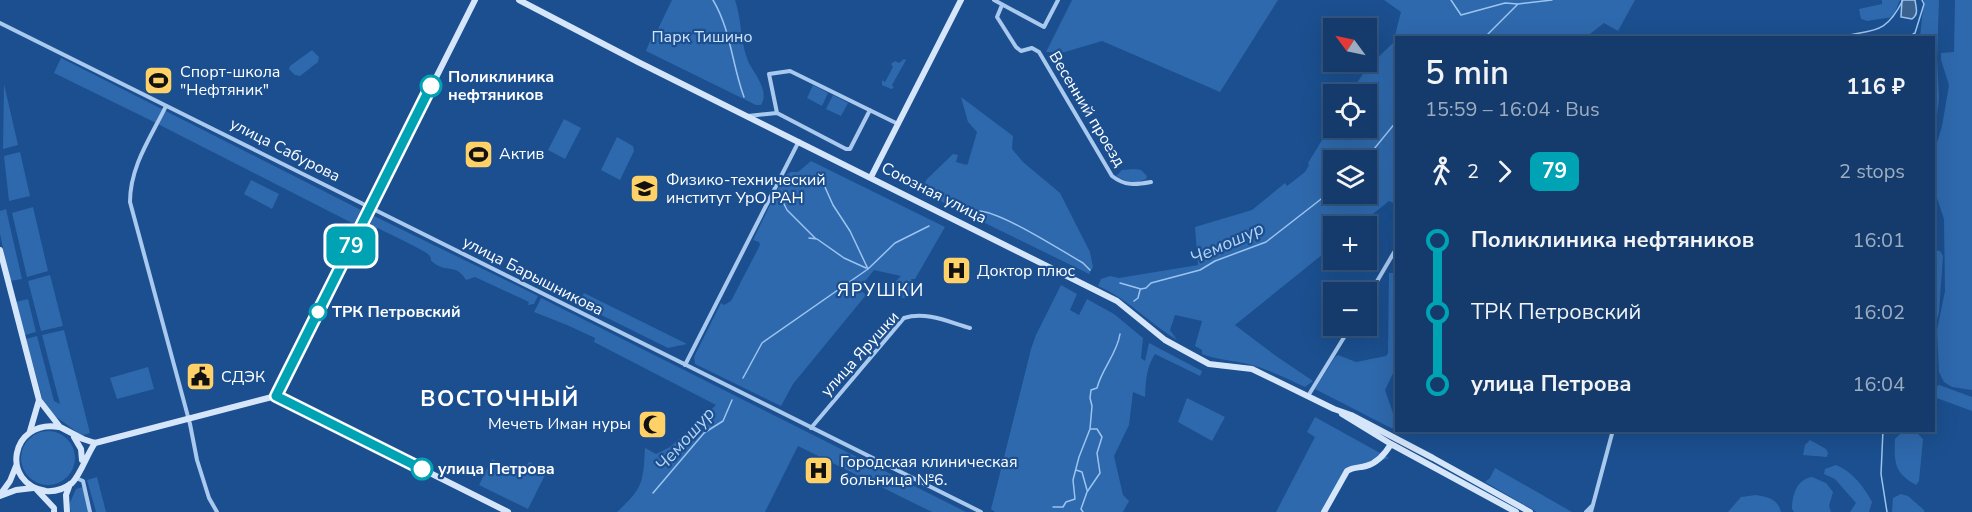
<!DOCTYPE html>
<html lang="en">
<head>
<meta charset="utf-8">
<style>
	:root { --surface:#143b6b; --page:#214673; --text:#f1f3f6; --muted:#9dadc1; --line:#33557e }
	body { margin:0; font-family:"Nunito Sans",sans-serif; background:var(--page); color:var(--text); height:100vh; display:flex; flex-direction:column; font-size:22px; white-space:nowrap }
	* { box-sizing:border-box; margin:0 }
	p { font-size:20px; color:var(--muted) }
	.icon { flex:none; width:33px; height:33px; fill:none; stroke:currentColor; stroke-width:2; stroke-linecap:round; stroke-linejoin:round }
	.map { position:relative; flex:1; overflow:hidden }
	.details { position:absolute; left:1395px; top:36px; width:540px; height:396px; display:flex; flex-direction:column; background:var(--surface); border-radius:0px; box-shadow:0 6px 24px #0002,0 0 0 2px var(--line) }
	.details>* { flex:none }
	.badge { padding:0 12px; border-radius:9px; font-size:21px; line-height:39px }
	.needle { width:39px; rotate:303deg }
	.controls { position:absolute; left:1323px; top:18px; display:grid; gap:12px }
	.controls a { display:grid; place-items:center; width:54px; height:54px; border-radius:0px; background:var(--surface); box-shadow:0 6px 24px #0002,0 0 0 2px var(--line); font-size:30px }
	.map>.badge { position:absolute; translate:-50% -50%; box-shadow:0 0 0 3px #fff }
	.legs { display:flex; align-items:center; gap:9px; height:66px; padding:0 30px; font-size:20px }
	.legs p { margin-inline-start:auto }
	.overview { display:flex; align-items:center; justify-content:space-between; height:102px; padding:0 30px }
	h1 { font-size:33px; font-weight:600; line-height:45px }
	ul { padding:0 30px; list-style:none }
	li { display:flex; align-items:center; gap:21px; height:72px; font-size:22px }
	li i { display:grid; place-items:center; width:9px; height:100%; margin:0 8px; background:currentColor }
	li i::after { content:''; width:15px; height:15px; margin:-8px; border:4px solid; border-radius:50%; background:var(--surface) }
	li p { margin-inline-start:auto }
	li:first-child i { background:linear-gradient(#0000 50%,currentColor 0) }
	li:last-child i { background:linear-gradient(currentColor 50%,#0000 0) }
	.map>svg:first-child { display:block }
	.green { fill:#2e69ad; fill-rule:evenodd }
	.water { fill:#3c6290; stroke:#9cc4f0; stroke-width:1.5 }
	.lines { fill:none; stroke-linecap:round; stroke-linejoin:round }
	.stream { stroke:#9cc4f0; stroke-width:1.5 }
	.street { stroke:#a9c9ee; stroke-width:4 }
	.secondary { stroke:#d6e6fa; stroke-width:6 }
	.line-1-casing { stroke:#fff; stroke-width:14 }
	.line-1 { stroke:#00a3b4; stroke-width:9 }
	.stop-1-dot { fill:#fff; stroke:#00a3b4; stroke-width:3 }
	.labels { text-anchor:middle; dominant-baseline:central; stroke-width:4.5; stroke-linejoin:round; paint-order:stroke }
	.park-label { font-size:16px; fill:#cfe3fa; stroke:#1b4f8f }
	.poi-label { font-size:16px; fill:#fff; stroke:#1b4f8f; text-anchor:start }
	.stop-label { font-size:16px; font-weight:bold; fill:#fff; stroke:#1b4f8f; text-anchor:start }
	.street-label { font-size:16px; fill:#fff; stroke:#1b4f8f }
	.water-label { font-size:18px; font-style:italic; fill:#b5d3f5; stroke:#1b4f8f }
	.neighbourhood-label { font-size:18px; letter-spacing:1.5px; fill:#fff; stroke:#1b4f8f }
	.district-label { font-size:22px; font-weight:bold; letter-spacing:1.5px; fill:#fff; stroke:#1b4f8f }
</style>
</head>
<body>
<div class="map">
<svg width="1972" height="512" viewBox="0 0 1972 512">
	<rect width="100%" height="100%" fill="#1b4f8f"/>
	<path class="green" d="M672,0H735C742,20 740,41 748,61C754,74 770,90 761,105H756L646,51L652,36L656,33Z
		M1072,0H1278L1220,92L1102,41L1065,52H1046Z
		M1384,0H1635L1618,31L1604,23L1586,37L1396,38V204L1389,201L1358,226H1334L1333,246L1235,325L1276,356L1313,381L1305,387C1286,378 1268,369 1248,364C1232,360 1217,360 1202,354V350L1195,346L1202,321L1175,315L1170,330L1177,340C1149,323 1128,299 1098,286L1101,279L1110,276L1119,278L1198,265L1195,227L1252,210L1285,183L1287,186L1305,172L1309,165L1308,163L1333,122L1334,128H1366V94H1350L1366,69L1393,43L1401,12ZM1366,160V194H1334V160Z
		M1882,0H1900L1893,17L1867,21L1861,19L1859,9L1882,4Z
		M1924,0H1939L1937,58L1939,99L1934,139V38L1920,37Z
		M1955,0H1972V390L1952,387L1944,382L1939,372L1937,330L1945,291L1944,219L1934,189V174L1937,143L1942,126L1949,85L1941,60V53L1954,52Z
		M312,50L319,57L318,62L300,76L295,75L289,69L290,66Z
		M61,58L361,210L354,224L150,120L54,73Z
		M904,59L906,60L892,85L894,88L891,89L882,85V80L885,82L893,67L891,64L895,61L899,63Z
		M4,84L18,145L3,149Z
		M813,85L828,93L822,106L807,98Z
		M833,95L848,103L841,116L826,109Z
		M961,97L1013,136L1012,149L1023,162L1060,193L1090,252L1093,267L1089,274L920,191L927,179L953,154L958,155L956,162L967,165L968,163L977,132L968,122Z
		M564,119L581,128L565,159L548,150Z
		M617,137L633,146L634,151L620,180L601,170Z
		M20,152L30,196L9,201L4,156Z
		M811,161L945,227L915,279H911L915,289L909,298H899L894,292L893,284L901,276L874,270L859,289L866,295L793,384L781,406L695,364L694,357L721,303L724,305L731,301L760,245L759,242L753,240L784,176L791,172H798Z
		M1134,169L1141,170L1147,176L1146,179L1132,184L1116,176L1122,170Z
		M251,180L279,194L272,209L244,194Z
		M33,207L48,271L27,277L12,213Z
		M6,209L22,279L10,281L0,234V211Z
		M374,216L538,296L534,304L528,305L529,302L475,277L466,280C456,263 446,273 434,263C427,258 434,261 429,255C426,251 385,232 378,228L373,231L368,229Z
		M1934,250L1940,251L1943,256L1939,312L1934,332Z
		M1389,273H1396V367L1385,390L1396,422V427L1391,428L1315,389L1335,357L1338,355L1356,362L1386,356L1388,353Z
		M50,275L63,326L41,331L28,281Z
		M1061,285L1077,294L1070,310L1079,315L1087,299L1114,314L1143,338L1141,358L1145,361L1149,343L1202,371L1200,376L1155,354C1146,368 1146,380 1145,397L1133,392L1129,425L1114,456L1123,495L1129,501L1123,512H995L991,509L1031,349L1036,335Z
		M584,293L687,344L668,348L579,304Z
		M541,298L966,512H932L798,446L765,512H617C643,488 643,483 645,448L656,454L670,447L716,405L594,342L595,338L567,325L534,312Z
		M28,299L36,332L25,335L16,302Z
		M64,330L90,433L84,435L78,433L51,413L43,401L26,339L37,336L54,401L60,404L42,335Z
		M148,367L154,389L117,399L110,378Z
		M1934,385L1936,387L1939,385L1972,397V411L1934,397Z
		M1187,398L1225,417L1212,441L1178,422Z
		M1315,417L1389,458L1348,472L1326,512H1276L1315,437L1307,432Z
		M21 458a27 27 0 1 1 54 0a27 27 0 1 1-54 0Z
		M1902,432H1916L1923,439L1919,481L1916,485C1894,473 1894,462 1895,439Z
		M1810,440L1826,449L1828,453L1827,457L1803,455L1805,445Z
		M492,459L522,474L529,462L547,471L528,509L479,485Z
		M1836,465C1852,471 1864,487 1872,502L1869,512H1850L1856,503L1835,479L1824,474L1825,469Z
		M1495,468L1572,512H1537L1485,482L1490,478Z
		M97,477L106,512H96L87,480Z
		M1812,477L1826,483L1833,492L1829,506L1831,512H1794L1792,509C1792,495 1797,479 1812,477Z
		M83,487L89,512H71L69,505L76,489Z
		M1901,494L1908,496L1924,510V512H1892L1893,498Z
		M1756,495C1768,497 1778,499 1781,512H1728L1741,497Z"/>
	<path class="water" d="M1902,0H1915C1916,8 1919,14 1912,19L1901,17Z"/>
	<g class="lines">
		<path class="stream" d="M713,0C731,30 732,65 744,97
			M1451,0L1461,15L1505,3L1518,4
			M1484,38L1518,4L1552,0
			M1837,38C1872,28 1884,38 1903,0
			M1907,38L1915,33L1924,4L1922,0
			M1365,160L1396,122
			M820,176L833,205L850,231L868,269
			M780,196L787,210L816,239
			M977,211C997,209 1062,251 1083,263L1090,270
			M809,238L817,239L844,258L866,268
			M1120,283L1141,289L1146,288L1151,283L1200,270L1215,261L1266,242L1334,189
			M1134,301L1138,298L1140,290
			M743,378L762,343L868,269L895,243L929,226
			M1883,430L1881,474L1887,512
			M1076,470L1082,472L1087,490
			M653,493L704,433L723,421L732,400
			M1053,507H1063L1066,502L1075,499L1073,480L1079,457L1090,429
			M1083,512L1081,509L1087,492L1100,473L1097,453L1102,437L1097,429H1090L1092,406L1090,398L1091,390L1097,388C1102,368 1117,354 1120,334"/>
		<path class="street" d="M994,0L1044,27L1058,0
			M1002,5L997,17L1016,47L1021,51L1032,48L1039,52L1112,176C1125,186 1135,185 1151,182
			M0,23L981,512
			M166,106C151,137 130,166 130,202L190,424L197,460L209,498L217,512
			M777,113L769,74L790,71L898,124
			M748,116L777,113L846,149H850L870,110
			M1366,300L1396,249
			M685,365L799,141
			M1308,396L1351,326
			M811,428L904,318C926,311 949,322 970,328
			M76,478L83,481L90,512
			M1586,512L1593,505
			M1591,512L1613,430"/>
		<path class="secondary" d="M519,0L638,62L1117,301L1165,340L1209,364L1252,369L1334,409L1351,415L1433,458L1530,512
			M871,177L961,0
			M0,250L39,400L60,427L83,439L95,443
			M276,396L475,0
			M1342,414L1391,444L1516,512
			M59,427C10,419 0,484 46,491C56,492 64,489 72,483C81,474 87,454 95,443
			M30,431L39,400
			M74,437L81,449L82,460
			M95,443L276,396L508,512
			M37,490L54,508V512
			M0,495L10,481L16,466
			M0,496L16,490L33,488
			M67,512L66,495L70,484
			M1324,512L1347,471C1353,467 1359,468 1366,466C1378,463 1385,454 1391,444"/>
	</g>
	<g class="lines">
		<defs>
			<path id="line-1" d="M422,469L276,396L431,86"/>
		</defs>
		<use href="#line-1" class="line-1-casing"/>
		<use href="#line-1" class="line-1"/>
	</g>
	<defs>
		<symbol id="stadium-square" viewBox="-11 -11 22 22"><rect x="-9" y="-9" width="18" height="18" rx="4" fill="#ffd166" stroke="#1b4f8f"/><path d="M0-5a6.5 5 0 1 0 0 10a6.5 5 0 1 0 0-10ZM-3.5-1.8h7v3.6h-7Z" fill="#111"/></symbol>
		<symbol id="university-square" viewBox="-11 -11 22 22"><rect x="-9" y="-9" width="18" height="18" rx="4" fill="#ffd166" stroke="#1b4f8f"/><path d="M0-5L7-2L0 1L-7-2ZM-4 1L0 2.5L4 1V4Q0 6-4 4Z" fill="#111"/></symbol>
		<symbol id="hospital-square" viewBox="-11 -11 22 22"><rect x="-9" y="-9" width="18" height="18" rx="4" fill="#ffd166" stroke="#1b4f8f"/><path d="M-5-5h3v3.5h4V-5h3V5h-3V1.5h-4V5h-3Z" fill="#111"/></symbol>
		<symbol id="civic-square" viewBox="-11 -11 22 22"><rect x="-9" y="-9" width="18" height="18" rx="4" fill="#ffd166" stroke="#1b4f8f"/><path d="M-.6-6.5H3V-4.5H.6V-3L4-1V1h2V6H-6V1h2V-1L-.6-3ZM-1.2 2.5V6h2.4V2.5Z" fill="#111"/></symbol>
		<symbol id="mosque-square" viewBox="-11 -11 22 22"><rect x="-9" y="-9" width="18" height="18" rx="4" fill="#ffd166" stroke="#1b4f8f"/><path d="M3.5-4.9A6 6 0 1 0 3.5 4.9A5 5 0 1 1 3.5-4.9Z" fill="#111"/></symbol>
	</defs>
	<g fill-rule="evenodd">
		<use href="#stadium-square" x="142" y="64" width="33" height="33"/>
		<use href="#stadium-square" x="462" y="138" width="33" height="33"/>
		<use href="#university-square" x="628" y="172" width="33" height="33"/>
		<use href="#hospital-square" x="940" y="254" width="33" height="33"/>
		<use href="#civic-square" x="184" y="360" width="33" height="33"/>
		<use href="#mosque-square" x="636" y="408" width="33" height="33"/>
		<use href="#hospital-square" x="802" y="454" width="33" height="33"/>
	</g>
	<g class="stop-1-dot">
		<circle cx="431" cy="86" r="10"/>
		<circle cx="318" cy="312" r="8"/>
		<circle cx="422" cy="469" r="10"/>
	</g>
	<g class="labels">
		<g class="park-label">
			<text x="702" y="37">Парк Тишино</text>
		</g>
		<g class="poi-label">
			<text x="180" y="72">Спорт-школа<tspan x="180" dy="18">"Нефтяник"</tspan></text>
			<text x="499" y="154">Актив</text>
			<text x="666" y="180">Физико-технический<tspan x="666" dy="18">институт УрО РАН</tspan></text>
			<text x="977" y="271">Доктор плюс</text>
			<text x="221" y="377">СДЭК</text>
			<text x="631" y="424" text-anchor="end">Мечеть Иман нуры</text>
			<text x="840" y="462">Городская клиническая<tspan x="840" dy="18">больница №6.</tspan></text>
		</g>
		<g class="stop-label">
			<text x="448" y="77">Поликлиника<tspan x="448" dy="18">нефтяников</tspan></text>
			<text x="332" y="312">ТРК Петровский</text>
			<text x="438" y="469">улица Петрова</text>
		</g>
		<g class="street-label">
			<text transform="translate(1087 109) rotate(59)">Весенний проезд</text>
			<text transform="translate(285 150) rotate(27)">улица Сабурова</text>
			<text transform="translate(934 193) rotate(27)">Союзная улица</text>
			<text transform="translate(533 276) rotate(27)">улица Барышникова</text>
			<text transform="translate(860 354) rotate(-48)">улица Ярушки</text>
		</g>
		<g class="water-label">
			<text transform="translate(1227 243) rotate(-24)">Чемошур</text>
			<text transform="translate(685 439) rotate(-48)">Чемошур</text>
		</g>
		<g class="neighbourhood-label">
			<text x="881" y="290">ЯРУШКИ</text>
		</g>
		<g class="district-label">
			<text x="500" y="399">ВОСТОЧНЫЙ</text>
		</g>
	</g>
</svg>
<div class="controls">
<a><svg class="needle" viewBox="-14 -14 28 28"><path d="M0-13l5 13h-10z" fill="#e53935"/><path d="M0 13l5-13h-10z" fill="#9dadc1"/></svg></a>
<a><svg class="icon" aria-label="locate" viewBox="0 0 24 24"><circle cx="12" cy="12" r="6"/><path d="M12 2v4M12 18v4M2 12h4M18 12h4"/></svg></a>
<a><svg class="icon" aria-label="layers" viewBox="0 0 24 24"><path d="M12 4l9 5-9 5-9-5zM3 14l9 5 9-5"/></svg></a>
<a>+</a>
<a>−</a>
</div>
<b class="badge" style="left:351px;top:246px;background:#00a3b4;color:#fff">79</b>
<section class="details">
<div class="overview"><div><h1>5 min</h1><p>15:59 – 16:04 · Bus</p></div><b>116 ₽</b></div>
<div class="legs"><svg class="icon" aria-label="walk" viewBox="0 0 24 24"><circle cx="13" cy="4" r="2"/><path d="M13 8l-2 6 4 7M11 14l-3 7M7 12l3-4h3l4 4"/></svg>2<svg class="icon" aria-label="forward" viewBox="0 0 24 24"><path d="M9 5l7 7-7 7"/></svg><b class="badge" style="background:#00a3b4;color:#fff">79</b><p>2 stops</p></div>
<ul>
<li><i style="color:#00a3b4"></i><b>Поликлиника нефтяников</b><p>16:01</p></li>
<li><i style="color:#00a3b4"></i><span>ТРК Петровский</span><p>16:02</p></li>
<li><i style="color:#00a3b4"></i><b>улица Петрова</b><p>16:04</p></li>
</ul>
</section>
</div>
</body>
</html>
